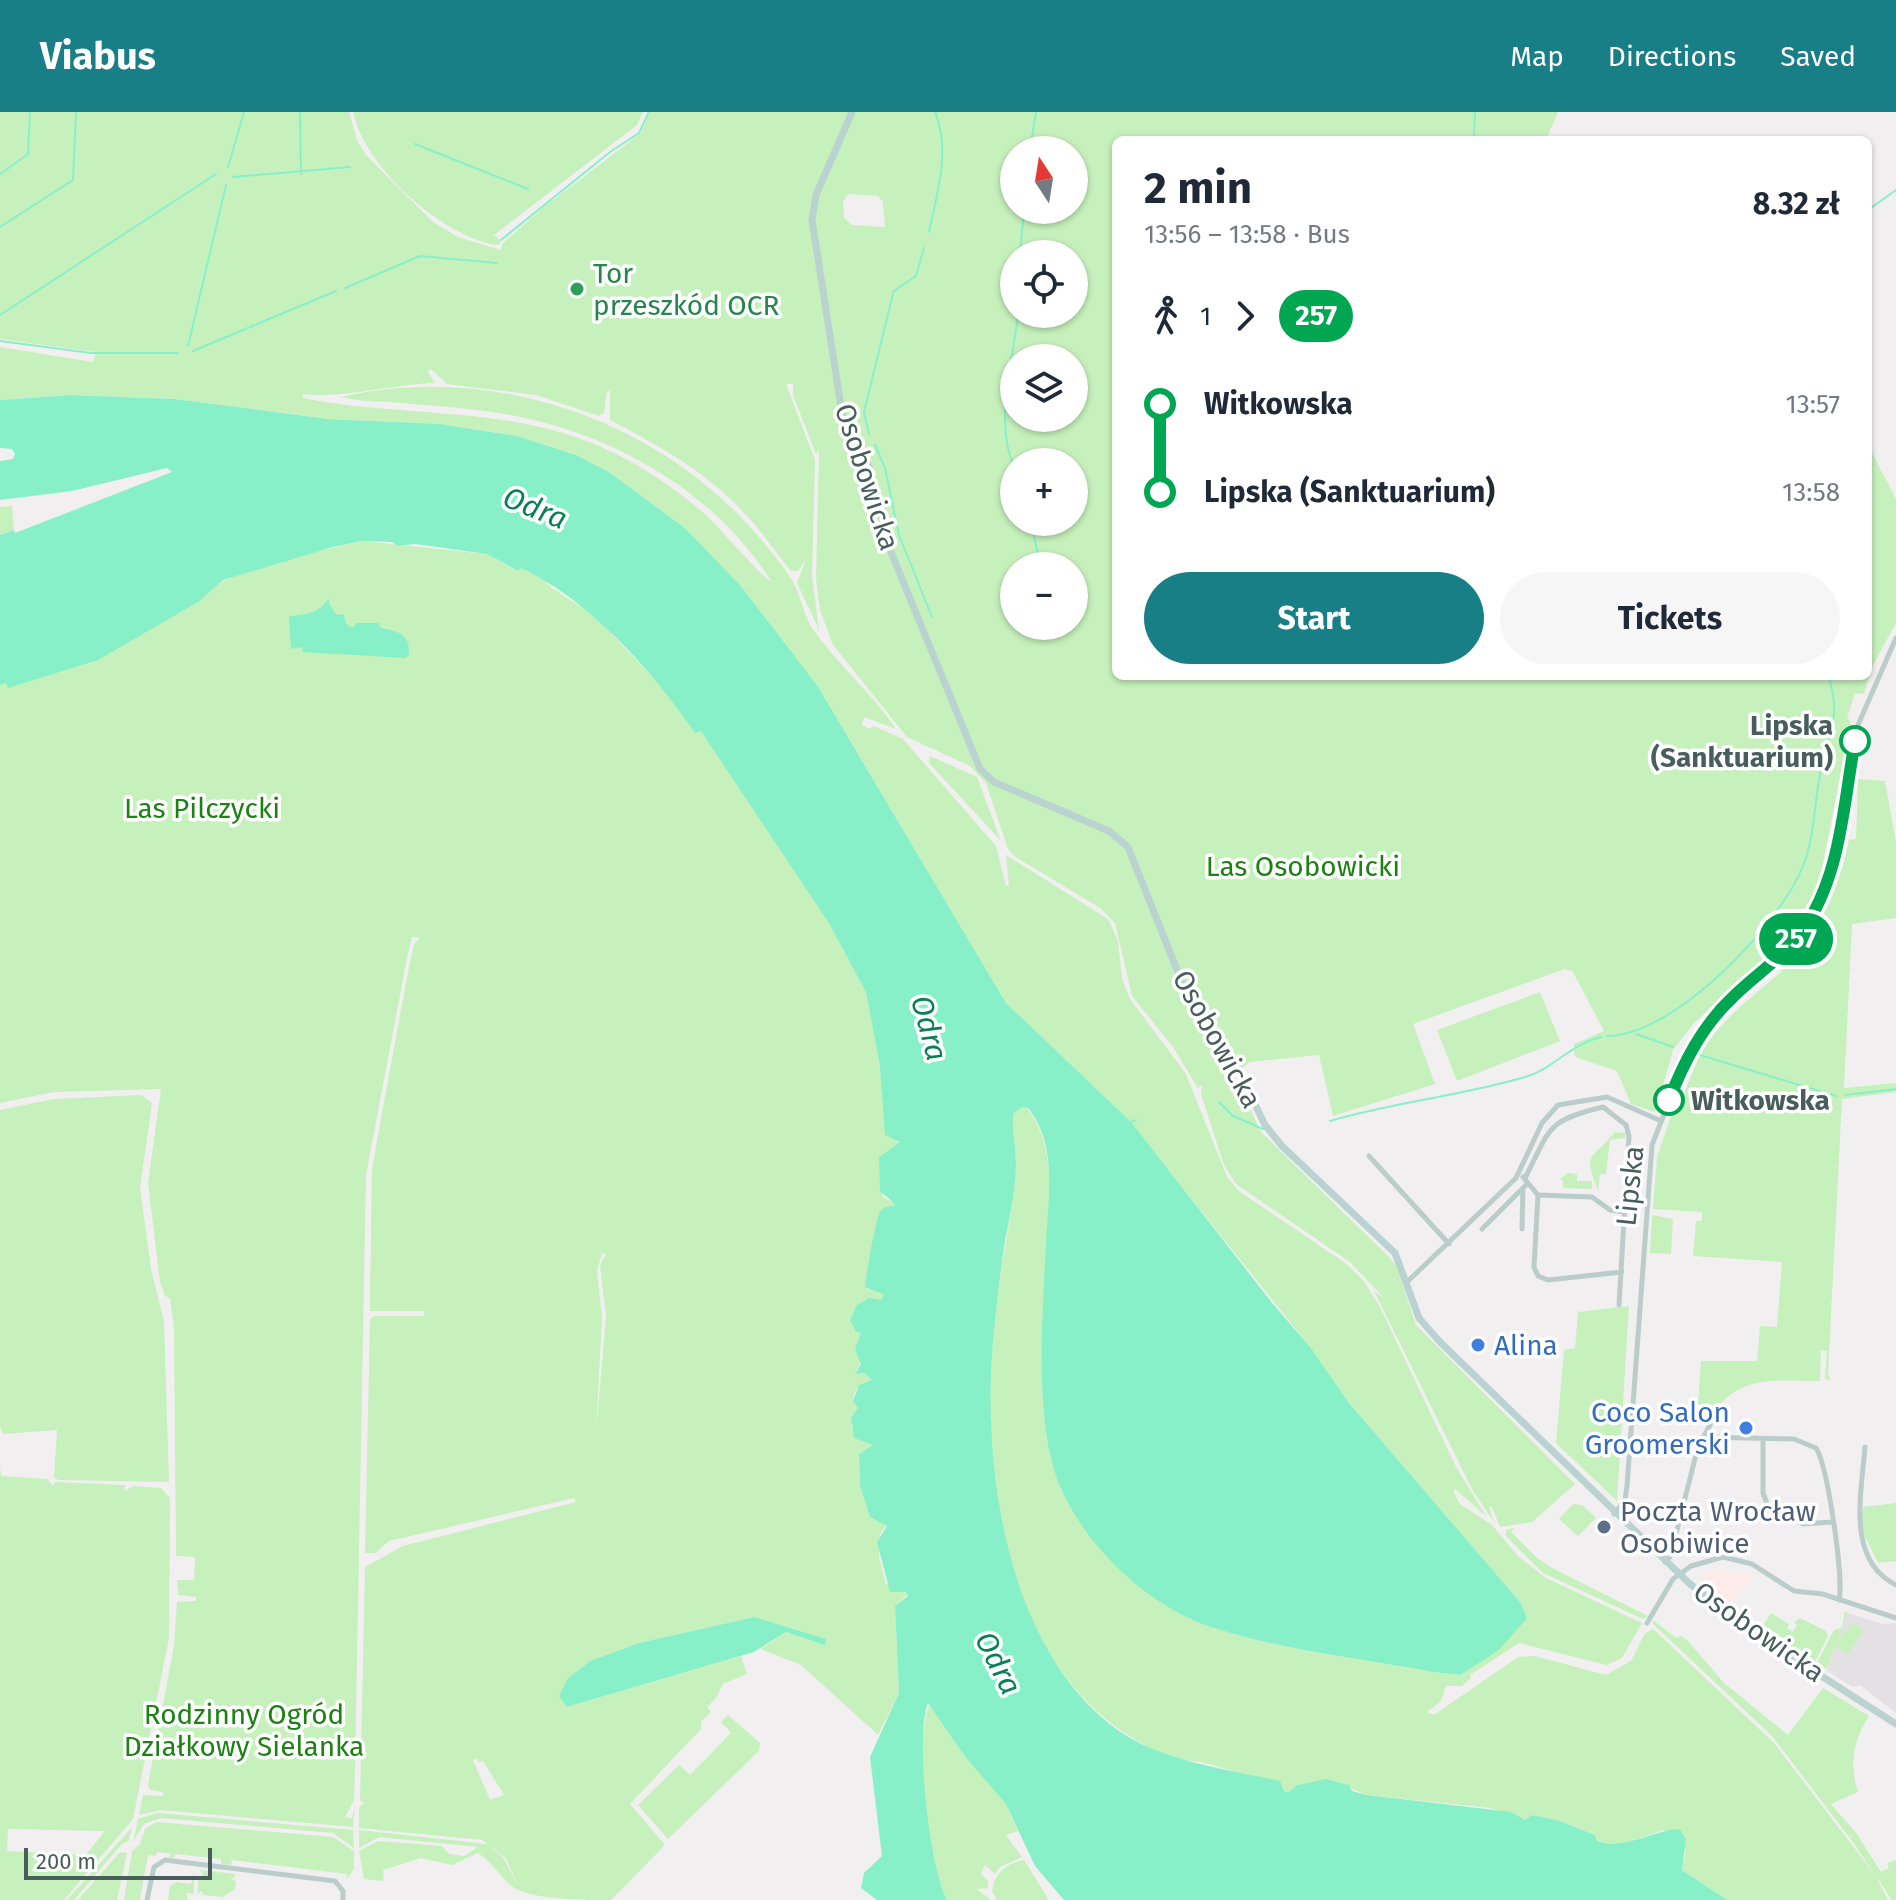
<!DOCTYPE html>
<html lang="en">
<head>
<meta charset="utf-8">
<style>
	:root { --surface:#fff; --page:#f6f6f7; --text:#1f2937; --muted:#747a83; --accent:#197f86 }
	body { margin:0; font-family:"Fira Sans",sans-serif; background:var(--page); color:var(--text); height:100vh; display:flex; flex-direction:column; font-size:30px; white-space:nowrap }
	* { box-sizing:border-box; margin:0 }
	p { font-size:26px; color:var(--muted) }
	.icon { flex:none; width:44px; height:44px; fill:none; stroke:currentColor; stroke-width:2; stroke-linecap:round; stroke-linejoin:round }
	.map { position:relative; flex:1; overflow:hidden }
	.sheet { position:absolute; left:1112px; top:24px; width:760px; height:544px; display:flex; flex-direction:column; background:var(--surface); border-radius:12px; box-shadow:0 2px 6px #0004 }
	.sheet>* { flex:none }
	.badge { padding:0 16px; border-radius:26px; font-size:28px; line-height:52px }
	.needle { width:52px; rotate:348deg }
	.tools { position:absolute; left:1000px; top:24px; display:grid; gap:16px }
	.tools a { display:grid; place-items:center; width:88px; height:88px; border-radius:50%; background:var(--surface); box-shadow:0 2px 6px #0004; font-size:40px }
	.scale { position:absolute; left:24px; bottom:20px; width:188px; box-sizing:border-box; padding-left:8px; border:4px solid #475e5b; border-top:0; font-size:22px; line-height:28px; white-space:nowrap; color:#475e5b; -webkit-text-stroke:6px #fff; paint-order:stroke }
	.map>.badge { position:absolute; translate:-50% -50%; box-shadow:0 0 0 4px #fff }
	.legs { display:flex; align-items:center; gap:12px; height:88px; padding:0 32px; font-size:26px }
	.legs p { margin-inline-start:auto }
	.headline { display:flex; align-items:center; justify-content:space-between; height:136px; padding:0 32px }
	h1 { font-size:44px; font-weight:700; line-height:60px }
	.action { display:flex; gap:16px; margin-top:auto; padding:16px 32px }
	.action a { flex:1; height:92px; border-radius:48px; background:var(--accent); color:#fff; font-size:32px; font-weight:700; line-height:92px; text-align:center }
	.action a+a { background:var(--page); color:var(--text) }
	ul { padding:0 32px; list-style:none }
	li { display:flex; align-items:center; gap:28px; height:88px; font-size:30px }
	li i { display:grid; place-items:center; width:12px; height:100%; margin:0 10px; background:currentColor }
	li i::after { content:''; width:20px; height:20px; margin:-10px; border:6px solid; border-radius:50%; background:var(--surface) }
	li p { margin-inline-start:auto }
	li:first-child i { background:linear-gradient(#0000 50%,currentColor 0) }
	li:last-child i { background:linear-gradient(currentColor 50%,#0000 0) }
	header { display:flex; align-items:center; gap:48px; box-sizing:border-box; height:112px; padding:0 40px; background:var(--accent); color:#fff }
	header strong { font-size:38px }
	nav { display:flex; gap:44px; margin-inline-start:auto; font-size:28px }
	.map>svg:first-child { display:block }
	.commercial { fill:#fdebe9 }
	.education { fill:#e3e1e3 }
	.green { fill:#c6f1bc; fill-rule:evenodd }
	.water { fill:#88f0c9 }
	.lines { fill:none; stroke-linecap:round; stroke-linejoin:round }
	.stream { stroke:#88f0c9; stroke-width:2 }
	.street { stroke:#bbcdcb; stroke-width:5 }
	.secondary { stroke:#bad2d0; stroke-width:7 }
	.line-1-casing { stroke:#fff; stroke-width:18 }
	.line-1 { stroke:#00a651; stroke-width:12 }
	.leisure-dot { fill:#2e9e5b; stroke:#fff; stroke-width:3 }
	.stop-1-dot { fill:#fff; stroke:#00a651; stroke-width:4 }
	.shop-dot { fill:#3f7fe0; stroke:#fff; stroke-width:3 }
	.service-dot { fill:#5c6f8a; stroke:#fff; stroke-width:3 }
	.labels { text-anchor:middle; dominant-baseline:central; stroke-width:7; stroke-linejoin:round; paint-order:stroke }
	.leisure-label { font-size:28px; fill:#27864d; stroke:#fff; text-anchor:start }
	.street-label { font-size:28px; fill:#475e5b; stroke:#fff }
	.stop-label { font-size:28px; font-weight:bold; fill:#475e5b; stroke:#fff; text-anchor:end }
	.park-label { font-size:28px; fill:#1c8313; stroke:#fff }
	.shop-label { font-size:28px; fill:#366cbe; stroke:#fff; text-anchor:start }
	.service-label { font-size:28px; fill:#4e5e75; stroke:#fff; text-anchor:start }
	.water-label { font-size:30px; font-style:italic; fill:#0a8155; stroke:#fff }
</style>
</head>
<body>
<header>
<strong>Viabus</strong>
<nav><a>Map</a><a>Directions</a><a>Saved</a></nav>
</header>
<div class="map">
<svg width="1896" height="1788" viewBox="0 0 1896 1788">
	<rect width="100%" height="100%" fill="#f2eff1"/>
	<path class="commercial" d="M1719,1457L1753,1464L1729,1494L1700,1471L1702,1462Z"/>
	<path class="education" d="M1848,1501L1882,1512L1896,1511V1601L1860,1573L1853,1575L1827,1559Z"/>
	<path class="green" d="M0,0H349L357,28L366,43L433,110L458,125L501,138L502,132L544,95L641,21L650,0H1558L1546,28H1116V564H1868V333L1896,387V511L1873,553L1864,582L1855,581L1847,606L1851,610L1818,776L1782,831L1694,911L1673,938L1655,1000L1631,992L1617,959L1575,945L1574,932L1604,919L1573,860L1565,857L1413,912L1435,972L1333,1004L1319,943L1250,950L1234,963L1261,1020L1389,1145L1396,1154L1416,1213L1575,1372L1532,1410L1500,1415L1492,1395H1489L1494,1410L1473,1379L1374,1179L1384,1186L1350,1150L1236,1072L1224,1053L1201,982L1202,973L1198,976L1173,935L1132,884L1115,811L1100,796L1014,744L1008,737L986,671L970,654L907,625L833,533L820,498L816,467L819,339L816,342L793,283V272H786L815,348L812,464L819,518L797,471L806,447L798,459H791C776,441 764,422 748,405C710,362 660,334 610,308V279H607L604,301L599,304L536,283L447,272L431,257L428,260L435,271C395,272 339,287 303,282V286C407,307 514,292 612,340C647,357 679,379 708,405C720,416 762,466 771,469C712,375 601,315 492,300C458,295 423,293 389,290C373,289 355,289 341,285C495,249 665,310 764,431C775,445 789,460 796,476C802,490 805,507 815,520C839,554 873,582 896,617L864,605L862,613L869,617L874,614L903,627L996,734L1006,774L1009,773L1006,743L1108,807L1118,829L1122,866L1130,887L1186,962L1227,1065L1239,1079L1345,1151L1363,1168L1380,1195L1456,1355L1486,1404L1455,1377L1453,1379L1460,1392L1492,1413L1518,1444L1546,1466L1642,1511L1622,1546L1606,1553L1519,1531L1470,1563L1471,1566L1462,1574H1446L1441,1589L1427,1600L1434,1603L1518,1545L1535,1544L1606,1563L1631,1549L1645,1521L1653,1517L1774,1631L1875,1763L1888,1788H1727L1682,1758L1686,1737L1663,1718C1642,1725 1619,1737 1597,1729L1595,1723L1557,1708L1532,1703L1525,1708L1490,1696L1367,1683L1330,1668L1297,1673L1289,1680L1284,1679L1282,1674L1202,1650C1165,1649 1126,1625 1100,1602C1002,1516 982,1355 993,1231C996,1197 1000,1162 1006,1129C1010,1103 1016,1076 1016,1051C1016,1035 1012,1018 1013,1002L1022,995L1027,996C1059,1037 1048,1095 1046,1143C1043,1200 1037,1293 1051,1347C1069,1415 1141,1491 1208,1514C1279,1538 1359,1546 1433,1560L1460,1563L1526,1506L1520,1490L1349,1291L1311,1236L1148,1033L1006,891L817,573L740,473L685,416L609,360L576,343L517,324L440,312L328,307L175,287L70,283L0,288V235L93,250L96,240L0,227ZM1014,38H1074V98H1014ZM848,82L878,84L883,90L885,115L852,113L844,106L843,90ZM1014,142H1074V202H1014ZM1014,246H1074V306H1014ZM1014,350H1074V410H1014ZM1014,454H1074V514H1014Z
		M353,0H643L637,13L494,123L500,128V132L495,133C439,122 365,55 353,0Z
		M12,394L14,418L0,423V395Z
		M362,429L487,442L517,459L521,456L542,466L552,476L595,504L707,623L813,780L867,878L881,939L887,1024L900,1030L881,1044L883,1085L896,1092L866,1176L884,1183L856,1235L861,1250L855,1261H864L872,1268C860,1275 856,1273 853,1288L858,1296L851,1315L873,1333L859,1342L860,1374L870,1405L887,1413L880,1422L879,1445L886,1472L908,1482L895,1494L899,1581L878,1623L801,1553L761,1537L786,1520L824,1532L754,1505L639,1531L590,1549L568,1566L567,1595L741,1544L747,1562L723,1572L716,1586L707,1595L711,1600L701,1610V1617L630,1692L665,1733L611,1788C581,1788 537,1788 514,1776C500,1765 493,1751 478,1741L452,1753L421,1746L383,1758L384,1769L364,1767L359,1739L378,1729L442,1734L449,1742L464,1744L478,1735L379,1725L359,1736V1718L487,1732L503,1745L517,1772L506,1746L482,1728L359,1716V1696L364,1691L360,1688L365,1455L403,1434L576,1390L574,1386L389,1429L375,1441H365L370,1207L374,1204H424V1199H370V1181L372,1056L407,865L414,832L420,826L412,825L407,846L366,1063L355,1655L354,1688L345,1705L352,1706L355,1694L353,1715L161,1698L139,1703L143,1683L163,1684V1680L150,1678L148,1673L174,1534L177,1490L196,1489V1485L178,1483L177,1468H194L195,1445L176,1444L174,1216L170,1186L165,1184L160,1170L148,1071L161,977L54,980L0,991V565L260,453ZM602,1141L606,1142L600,1153L606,1205L596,1320L602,1206L597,1159ZM477,1647L479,1650L483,1649L504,1683L490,1688L473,1648Z
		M930,644L977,665L1001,729L929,651Z
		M1858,667L1885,669L1896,730V806L1852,812L1844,976L1896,971V980L1842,987L1828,1262L1831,1268L1825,1267L1827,1239L1821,1238L1820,1269C1782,1269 1743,1262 1717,1296L1698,1292L1701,1249H1757L1760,1214L1777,1215L1782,1150L1693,1144L1696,1109H1702V1100L1653,1097L1657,1045L1671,1004L1677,1002C1686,978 1694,950 1709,929C1728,903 1752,885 1775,865C1817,828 1839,779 1849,728L1856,727Z
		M1540,880L1560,929L1457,969L1437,918Z
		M141,983L152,991L140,1076L151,1157L164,1209L169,1370L59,1368L54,1366L57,1318L3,1322L0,1315V998L54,987Z
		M1615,1020L1626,1021L1625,1026L1610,1028L1606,1062H1600L1598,1079C1584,1040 1588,1051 1615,1020Z
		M1568,1061L1577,1062V1069H1592V1077L1563,1076V1068H1559Z
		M1652,1103L1673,1107L1671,1142L1650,1141Z
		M1629,1194L1617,1388V1389L1556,1331L1564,1238L1575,1236L1578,1200Z
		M0,1354L1,1364L47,1367L53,1374L55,1370L125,1373V1379L133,1374L161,1376L170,1386L169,1526L133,1707L64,1788H0ZM8,1717L103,1719L104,1720L86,1743L7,1739Z
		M1896,1391V1449L1878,1451L1861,1416L1863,1395Z
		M1573,1392L1582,1393L1596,1406L1578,1424L1559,1407Z
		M1515,1416L1511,1420L1537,1446L1554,1457L1648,1504L1643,1507L1543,1461L1506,1424V1418Z
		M1845,1499L1848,1501L1837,1532L1852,1511L1864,1518L1848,1542L1836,1534L1827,1557L1816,1553L1834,1518L1842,1516Z
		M1771,1501L1789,1512L1787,1516L1793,1520L1797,1513L1794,1510L1800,1506L1826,1519L1828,1524L1814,1552L1761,1517Z
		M1653,1508L1676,1526L1681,1524L1687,1528L1724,1571L1788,1623L1823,1576L1869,1604C1853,1629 1849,1652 1858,1680L1831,1692L1857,1722L1881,1760L1889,1756L1887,1751L1896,1748V1788H1892L1850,1726L1854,1723L1849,1725L1772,1624L1653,1512Z
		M930,1592L1006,1692L1018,1719L1006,1723L1022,1745L1000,1755L995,1762L985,1753L981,1762L988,1769V1776L977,1777L991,1788H947C929,1755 913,1624 930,1592Z
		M728,1603L760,1631L759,1639L668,1727L638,1693L679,1653L690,1663L731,1621L721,1610Z
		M157,1701L353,1718L354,1736L333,1721L161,1706L144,1712L133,1730L138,1707Z
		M156,1710L333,1725L354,1739V1757L347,1767V1762L232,1748L231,1753L221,1752V1747L175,1742L174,1746L168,1745L172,1742L157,1740L156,1744L148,1743L140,1788H124L132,1739L140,1732L145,1717Z
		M132,1715L129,1729L122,1732L74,1788H67Z
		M120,1740L127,1741L117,1788H78Z
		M1024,1748L1049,1788H997L992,1779C995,1760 1006,1752 1024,1748Z
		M200,1758L236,1762L232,1768L236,1769L235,1777L223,1785L203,1783L202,1779L197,1782L199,1764H203Z
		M194,1759V1782L186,1781L188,1788H168L170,1774L176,1770L191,1772Z"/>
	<path class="water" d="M70,283L175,287L328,307L440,312L517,324L576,343L609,360L685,416L740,473L817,573L1006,891L1131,1010L1273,1192L1311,1236L1349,1291L1520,1490L1527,1506L1499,1538L1460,1563L1433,1560C1359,1546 1279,1538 1208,1514C1139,1490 1068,1418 1051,1347C1036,1286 1043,1194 1046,1131C1048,1086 1058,1033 1028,996L1022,995L1013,1002C1012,1019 1016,1035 1016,1051C1016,1077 1010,1103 1005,1129C1000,1162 996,1197 993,1231C982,1358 1007,1539 1119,1619C1162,1649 1230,1658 1280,1669L1284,1679L1289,1680L1297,1673L1326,1667L1349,1673L1352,1679L1367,1683L1511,1700L1525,1708L1532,1703L1557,1708L1595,1723L1597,1729C1624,1739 1652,1718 1680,1717L1686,1728L1682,1758L1727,1788H1064L1035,1754L1006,1692L967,1647L928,1591C915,1624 929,1755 947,1788H877L861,1776L864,1761L882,1744L870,1645L899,1581L895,1494L908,1484L906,1480H890L877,1430L887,1414L870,1405L860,1374L859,1342L873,1333L854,1326L851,1306L858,1296L853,1289L859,1273L872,1268L864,1261L855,1262L861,1252L855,1237L861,1221L856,1220L850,1208L857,1193L869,1186L881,1188L884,1183L865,1175C865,1169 876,1105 880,1100C884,1093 891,1095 896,1093L880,1079L879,1045L900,1030L885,1023L880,954L866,880L829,811L701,619L695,621C652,558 588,487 521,456L518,459L487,442L415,432L397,434L392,430L362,429L333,435L223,468L198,490L98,548L8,576L6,571L0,573V423L14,418L15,421L172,360L167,356L72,379L0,388V349L13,347L15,342L12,337L0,336V288Z
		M329,486V492L337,503L344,502L346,512L353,516L357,511H378L381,516C399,519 410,523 409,542L406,546L302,540L303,535L291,537L289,504C306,503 320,501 329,486Z
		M754,1505L826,1527L825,1533L786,1520L754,1540L567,1595L559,1584L568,1566L590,1549L639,1531Z"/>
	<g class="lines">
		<path class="stream" d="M300,0L301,62
			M1474,28L1475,0
			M415,32L528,77
			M1030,38L1036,0
			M228,55L244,0
			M0,62L28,42L30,0
			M233,65L350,55
			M1868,98L1896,78
			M0,115L73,68L76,0
			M929,120C937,82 951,37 935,0
			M501,128L610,40L639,21L649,0
			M1020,142L1024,98
			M345,176L420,144L497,151
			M0,203L216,62
			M0,229L91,241H178
			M188,234L226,73
			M193,239L336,179
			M869,322L864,300L892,186L894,179L916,164L924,136
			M875,333L885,356L899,423L932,505
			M1014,355C994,309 1013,250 1018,202
			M1031,410L1040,452
			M1636,922L1673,935
			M1607,924C1674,924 1779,814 1803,754C1815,725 1814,689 1821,658C1829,621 1842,602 1828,564
			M1700,943L1836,984
			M1845,983L1896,977
			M1219,990L1233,1004L1263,1017
			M1330,1009C1394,990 1461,984 1525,965C1552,958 1569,933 1601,925
			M1131,1010L1136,1008"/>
		<path class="street" d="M1369,1044L1449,1132
			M1523,1065L1538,1083L1534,1155L1538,1164L1548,1168L1622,1160
			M1525,1066C1551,1016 1545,1009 1603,995L1626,1013L1629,1024L1619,1193
			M1538,1083L1592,1085L1610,1098L1625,1100
			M1482,1117L1528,1071
			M1522,1117L1523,1076
			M1407,1170L1516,1066L1542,1011L1558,993L1607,985L1661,1009
			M1702,1325L1794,1327L1816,1336C1828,1355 1844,1467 1839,1488
			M1763,1327V1381L1769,1397L1803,1412L1832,1410
			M1865,1335C1862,1379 1845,1448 1896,1473
			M1614,1402L1625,1388L1627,1374L1652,1033L1681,959L1707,913L1734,884L1788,836L1818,792L1834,747L1858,613L1896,526
			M1665,1450L1670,1445L1698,1335L1716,1302
			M1647,1511L1673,1467L1691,1454L1723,1445L1752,1452L1794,1479L1823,1482L1896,1506
			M147,1788L154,1755L165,1748L335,1769L343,1779V1788"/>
		<path class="secondary" d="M852,0L816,83L812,108L842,301L869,354L889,435L980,657L994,670L1109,719L1128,735L1187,883L1237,955L1265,1013L1282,1034L1395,1141L1419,1206L1441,1231L1690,1472L1756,1522L1896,1612"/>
	</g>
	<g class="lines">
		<defs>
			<path id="line-1" d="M1669,988C1684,950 1702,914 1733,885C1755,863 1781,847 1800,822C1841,767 1843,694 1855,629"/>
		</defs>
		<use href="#line-1" class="line-1-casing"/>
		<use href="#line-1" class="line-1"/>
	</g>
	<circle class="leisure-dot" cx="577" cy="177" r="8"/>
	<g class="stop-1-dot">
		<circle cx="1855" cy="629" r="14"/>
		<circle cx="1669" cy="988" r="14"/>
	</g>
	<g class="shop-dot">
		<circle cx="1478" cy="1233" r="8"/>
		<circle cx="1746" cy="1316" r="8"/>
	</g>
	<circle class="service-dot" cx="1604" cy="1415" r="8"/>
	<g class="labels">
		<g class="leisure-label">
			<text x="593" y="161">Tor<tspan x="593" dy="32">przeszkód OCR</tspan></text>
		</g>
		<g class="street-label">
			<text transform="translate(867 365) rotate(72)">Osobowicka</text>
			<text transform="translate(1217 927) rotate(61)">Osobowicka</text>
			<text transform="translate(1630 1074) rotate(-84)">Lipska</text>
			<text transform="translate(1759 1520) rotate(35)">Osobowicka</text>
		</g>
		<g class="stop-label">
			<text x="1833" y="613">Lipska<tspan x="1833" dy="32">(Sanktuarium)</tspan></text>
			<text x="1691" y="988" text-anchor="start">Witkowska</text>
		</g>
		<g class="park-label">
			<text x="202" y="696">Las Pilczycki</text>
			<text x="1303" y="754">Las Osobowicki</text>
			<text x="244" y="1602">Rodzinny Ogród<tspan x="244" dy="32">Działkowy Sielanka</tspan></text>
		</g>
		<g class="shop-label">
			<text x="1494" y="1233">Alina</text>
			<text x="1730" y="1300" text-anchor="end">Coco Salon<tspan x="1730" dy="32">Groomerski</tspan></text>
		</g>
		<g class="service-label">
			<text x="1620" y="1399">Poczta Wrocław<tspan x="1620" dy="32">Osobiwice</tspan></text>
		</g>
		<g class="water-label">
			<text transform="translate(535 396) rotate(22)">Odra</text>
			<text transform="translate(929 916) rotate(75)">Odra</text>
			<text transform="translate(998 1551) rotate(63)">Odra</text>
		</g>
	</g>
</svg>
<div class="tools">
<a><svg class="needle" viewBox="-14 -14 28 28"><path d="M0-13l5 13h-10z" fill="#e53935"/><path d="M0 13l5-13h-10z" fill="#747a83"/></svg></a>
<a><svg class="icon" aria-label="locate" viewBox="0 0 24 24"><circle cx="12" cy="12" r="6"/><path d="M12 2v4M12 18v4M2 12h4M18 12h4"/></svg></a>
<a><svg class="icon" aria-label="layers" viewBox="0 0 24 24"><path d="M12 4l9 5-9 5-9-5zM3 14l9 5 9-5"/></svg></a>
<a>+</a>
<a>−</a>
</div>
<div class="scale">200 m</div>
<b class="badge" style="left:1796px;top:827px;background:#00a651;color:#fff">257</b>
<section class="sheet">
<div class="headline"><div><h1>2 min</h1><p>13:56 – 13:58 · Bus</p></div><b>8.32 zł</b></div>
<div class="legs"><svg class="icon" aria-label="walk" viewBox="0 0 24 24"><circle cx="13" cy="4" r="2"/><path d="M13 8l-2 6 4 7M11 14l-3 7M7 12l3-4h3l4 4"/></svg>1<svg class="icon" aria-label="forward" viewBox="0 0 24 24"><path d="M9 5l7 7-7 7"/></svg><b class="badge" style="background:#00a651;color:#fff">257</b></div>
<ul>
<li><i style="color:#00a651"></i><b>Witkowska</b><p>13:57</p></li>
<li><i style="color:#00a651"></i><b>Lipska (Sanktuarium)</b><p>13:58</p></li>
</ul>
<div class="action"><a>Start</a><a>Tickets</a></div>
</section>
</div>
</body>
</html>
